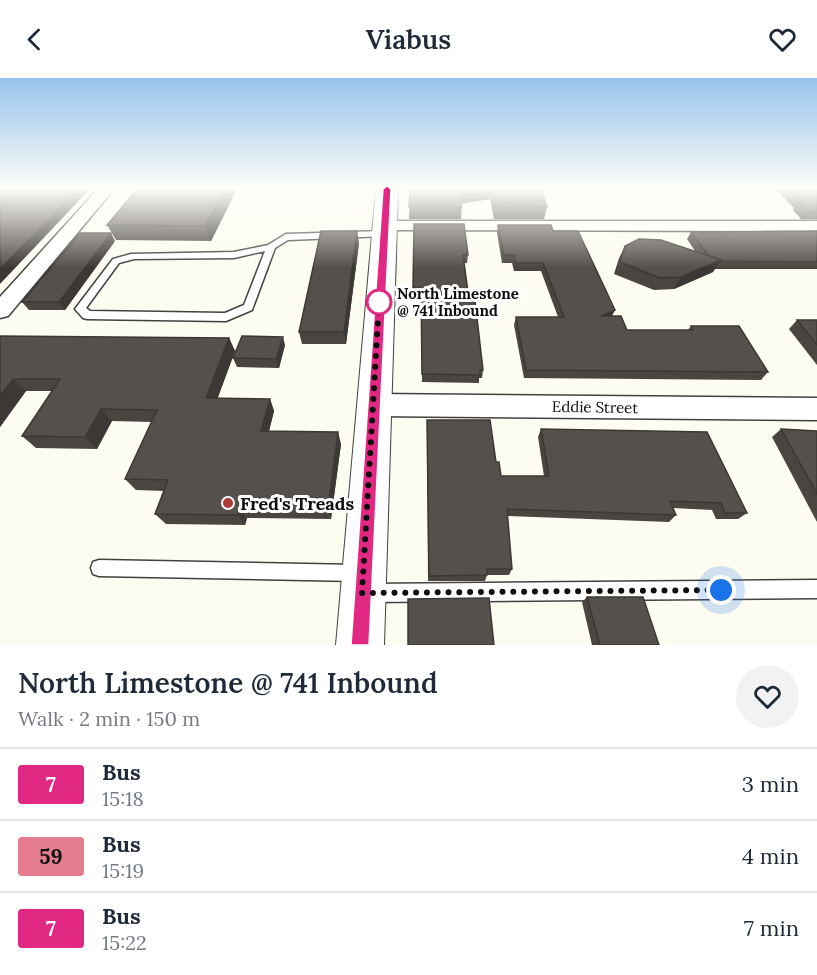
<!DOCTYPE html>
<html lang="en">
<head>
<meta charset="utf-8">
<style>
	:root { --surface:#fff; --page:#f2f2f3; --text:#1f2937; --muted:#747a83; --line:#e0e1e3 }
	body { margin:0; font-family:Lora,serif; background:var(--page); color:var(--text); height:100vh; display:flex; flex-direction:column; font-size:22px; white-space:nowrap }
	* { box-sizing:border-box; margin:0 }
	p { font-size:20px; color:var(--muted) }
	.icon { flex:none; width:33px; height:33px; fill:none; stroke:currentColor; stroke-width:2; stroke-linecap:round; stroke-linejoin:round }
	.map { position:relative; height:567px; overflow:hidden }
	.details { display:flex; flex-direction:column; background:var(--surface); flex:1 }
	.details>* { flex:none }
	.badge { padding:0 12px; border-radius:4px; font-size:21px; line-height:39px }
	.you { position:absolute; width:30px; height:30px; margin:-15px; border:4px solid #fff; border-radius:50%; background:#1a73e8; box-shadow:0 0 0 9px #1a73e833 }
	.map>.badge { position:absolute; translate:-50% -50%; box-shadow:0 0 0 3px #fff }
	.round { display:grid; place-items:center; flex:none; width:63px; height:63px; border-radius:32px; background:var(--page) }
	.overview { display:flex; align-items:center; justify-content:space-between; height:102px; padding:0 18px }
	h1 { font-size:28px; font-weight:600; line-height:45px }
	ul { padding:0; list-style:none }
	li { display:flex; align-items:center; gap:18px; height:72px; padding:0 18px; border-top:2px solid var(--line) }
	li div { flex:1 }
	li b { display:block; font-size:22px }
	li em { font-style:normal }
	li .badge { min-width:66px; font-weight:700; text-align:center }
	header { display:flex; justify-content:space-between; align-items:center; height:78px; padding:0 18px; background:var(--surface); font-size:27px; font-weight:600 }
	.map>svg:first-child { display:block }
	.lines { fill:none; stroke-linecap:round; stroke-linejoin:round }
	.service-casing { stroke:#414141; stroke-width:3 }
	.minor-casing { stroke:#414141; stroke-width:3 }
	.tertiary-casing { stroke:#414141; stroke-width:2 }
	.service { fill:#fff; fill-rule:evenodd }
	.minor { fill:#fff; fill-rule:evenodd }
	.tertiary { fill:#fff; fill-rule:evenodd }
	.wall { fill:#4a4541 }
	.shaded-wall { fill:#3c3835 }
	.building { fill:#56504c; stroke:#3c3835; stroke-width:1.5 }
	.line { fill:#e12882; stroke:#fff; stroke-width:1.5 }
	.walk { stroke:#0e0e0e; stroke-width:6; stroke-dasharray:0 10.8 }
	.stop-dot { fill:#fff; stroke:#e12882; stroke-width:3 }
	.poi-dot { fill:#af3936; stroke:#fff; stroke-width:2 }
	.labels { text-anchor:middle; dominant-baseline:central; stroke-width:6; stroke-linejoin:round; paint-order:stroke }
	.stop-label { font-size:15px; font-weight:bold; fill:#0e0e0e; stroke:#fff; text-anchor:start }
	.street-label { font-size:15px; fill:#0e0e0e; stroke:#fff }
	.near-poi-label { font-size:18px; font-weight:bold; fill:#0e0e0e; stroke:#fff; text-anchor:start }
</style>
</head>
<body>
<header><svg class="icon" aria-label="back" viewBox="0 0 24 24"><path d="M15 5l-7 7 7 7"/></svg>Viabus<svg class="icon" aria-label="heart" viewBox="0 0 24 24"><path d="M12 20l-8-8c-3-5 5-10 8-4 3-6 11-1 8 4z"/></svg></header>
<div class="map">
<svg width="817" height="567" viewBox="0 0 817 567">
	<rect width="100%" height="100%" fill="#fdfcf1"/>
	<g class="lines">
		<defs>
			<path id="service" d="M383,153L386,154V158L288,162L275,170L252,232L226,243L87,241L83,240L75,231L113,181L131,176L234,174L268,167L286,156ZM265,173L244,227L225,235L90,233L86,230L119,185L134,181L234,180Z
				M99,482L357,487L363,489L365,495L363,501L357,503L99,498L93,496L91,490L93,484Z
				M817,502V520L370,524L364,521L361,515L364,509L370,506Z"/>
			<path id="minor" d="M98,111H114L8,238L0,240V219Z
				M384,143H817V153L378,152L375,148Z
				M373,316L817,320V342L373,338L364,335L360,327L364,319Z"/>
			<path id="tertiary" d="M376,111H398L384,567H336Z"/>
		</defs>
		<use href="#service" class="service-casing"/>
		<use href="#minor" class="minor-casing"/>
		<use href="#tertiary" class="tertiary-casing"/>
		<use href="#service" class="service"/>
		<use href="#minor" class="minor"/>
		<use href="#tertiary" class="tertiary"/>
	</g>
	<path class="wall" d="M137,111H237L211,163L116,162L107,147Z
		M410,111H541L547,129L544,141H494L490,121L462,125L461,141H409Z
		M775,111H816L817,112V141H801L793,132L794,130Z
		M414,146L468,177L467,185H464L468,214L483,292L482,300H479V305L422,304L421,218H413Z
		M498,147L553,153L612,238L627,252H688L691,248L768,294L761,302L524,300L514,247L516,239H558L541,193H514L512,185H502L497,155Z
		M817,152V191H715L713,194L674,211L654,212L614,196L619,180L625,168L695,173L687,161L691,154L816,153Z
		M115,163L65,232H29L22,224Z
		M359,165L346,266H302L299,254Z
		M797,242H817V287L789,251Z
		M0,258L229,260L235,273L217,321H270L274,333L269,353L341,366L331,441L247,440L245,447L166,446L155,436L164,413L136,412L125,401L152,344L112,343L97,371L36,370L22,358L52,313H26L0,349Z
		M285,267L279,290L237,289L233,280Z
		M427,342L496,384L501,398H544L538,359L541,351L747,435L738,441H716L712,432L673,430L676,437L669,444L507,438L512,491L509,497H487L485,503H428Z
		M781,351L817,353V444L772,359Z
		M587,519L659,567H592L582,524Z"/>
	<path class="shaded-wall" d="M79,111H90L0,206V191Z
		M225,111H237L211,163L205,148Z
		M485,111H492L490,121L459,126L460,114Z
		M357,153L359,165L346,266L344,254Z
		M111,155L115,163L65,232L59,224Z
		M721,182L713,194L674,211L681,199Z
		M615,232L611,240L601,238Z
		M283,259L285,267L279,290L276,281Z
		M229,260L235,273L213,333L206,320Z
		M13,301L26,313L0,349V318Z
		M270,321L274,333L266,365L261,353Z
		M101,331L112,343L97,371L85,359Z
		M338,354L341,366L331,441L328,431Z
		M240,430L247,440L245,447L238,437Z"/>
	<path class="building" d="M5,111H79L0,191V114Z
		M137,111H225L205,148L107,147Z
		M410,111H485L460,114L462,129H409Z
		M492,111H541L547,129H496Z
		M787,111H816L817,112V134L806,133L798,125H802Z
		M414,146H464L468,177H463L468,214H474L483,292H480V297L422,296L421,210H413Z
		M498,147H551L553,153H578L615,232L601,238H621L627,252H693L691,248H739L768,294L526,292L516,239H564L543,185H516L514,177H504Z
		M321,153H357L344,254H299Z
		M817,153V184L720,183L721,182L708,177L691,154Z
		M80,155H111L59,224H22Z
		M639,161L661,162L721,182L681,199L660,200L620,184L625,168Z
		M797,242H817V267Z
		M0,258L229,260L206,320L270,321L261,353L338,354L328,431L240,430L238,437L155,436L168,402L125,401L157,332L101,331L85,359L22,358L60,301H13L0,318Z
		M242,258L283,259L276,281L233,280Z
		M427,342H490L496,384H499L501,398H549L541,351L707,354L747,435H725L721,425L670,423L676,437L507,431L512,491H487V497L429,498Z
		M781,351L817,353V416Z
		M587,519H643L659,567H600Z
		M489,520L494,567H408V521Z"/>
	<linearGradient id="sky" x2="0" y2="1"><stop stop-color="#96c2eb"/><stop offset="0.58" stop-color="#fefef9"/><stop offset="1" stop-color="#fefef9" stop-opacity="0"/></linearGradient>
	<rect width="817" height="190" fill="url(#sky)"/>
	<path class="line" d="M387,108L391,111L369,567H351L383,111Z"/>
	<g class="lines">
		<path class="walk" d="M379,224L362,515L721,512"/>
	</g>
	<circle class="stop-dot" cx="379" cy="224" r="12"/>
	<circle class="poi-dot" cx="228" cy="425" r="6"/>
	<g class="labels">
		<g class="stop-label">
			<text x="397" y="215">North Limestone<tspan x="397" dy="17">@ 741 Inbound</tspan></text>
		</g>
		<g class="street-label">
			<text transform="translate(595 329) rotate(1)">Eddie Street</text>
		</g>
		<g class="near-poi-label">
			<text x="240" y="425">Fred's Treads</text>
		</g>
	</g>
</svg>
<div class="you" style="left:721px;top:512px"></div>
</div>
<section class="details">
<div class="overview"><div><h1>North Limestone @ 741 Inbound</h1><p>Walk · 2 min · 150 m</p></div><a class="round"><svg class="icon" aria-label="heart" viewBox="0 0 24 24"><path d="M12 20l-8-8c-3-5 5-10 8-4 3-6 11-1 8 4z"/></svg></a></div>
<ul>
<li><span class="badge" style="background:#e12882;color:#fff">7</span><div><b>Bus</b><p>15:18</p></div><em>3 min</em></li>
<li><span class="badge" style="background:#e67d8f;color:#111">59</span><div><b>Bus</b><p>15:19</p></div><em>4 min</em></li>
<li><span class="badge" style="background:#e12882;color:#fff">7</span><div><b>Bus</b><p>15:22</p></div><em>7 min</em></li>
</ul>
</section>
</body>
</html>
